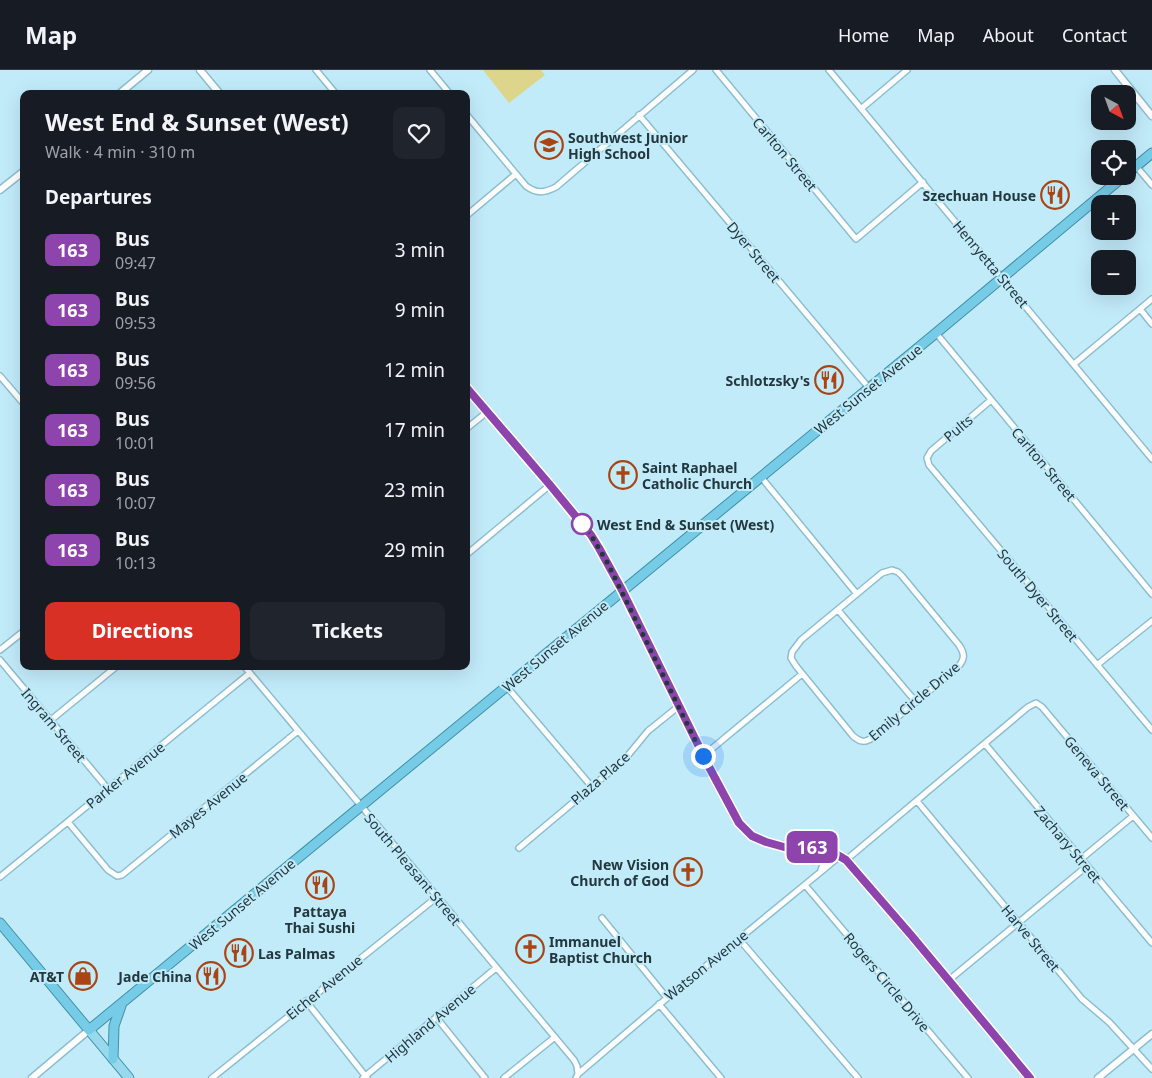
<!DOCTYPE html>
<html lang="en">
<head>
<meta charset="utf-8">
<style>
	:root { --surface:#171b24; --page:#20242c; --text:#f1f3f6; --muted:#9ea1a6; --line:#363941; --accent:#d93025 }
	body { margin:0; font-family:"Noto Sans",sans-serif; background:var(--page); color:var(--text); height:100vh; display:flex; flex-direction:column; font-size:19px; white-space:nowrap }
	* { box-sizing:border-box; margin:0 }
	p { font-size:16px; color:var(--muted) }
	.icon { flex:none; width:28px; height:28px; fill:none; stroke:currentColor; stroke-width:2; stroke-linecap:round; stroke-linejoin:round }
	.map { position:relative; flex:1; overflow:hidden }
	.sheet { position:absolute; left:20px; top:20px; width:450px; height:580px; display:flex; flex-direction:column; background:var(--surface); border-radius:10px; box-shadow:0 5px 20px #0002 }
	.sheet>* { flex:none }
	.badge { padding:0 10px; border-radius:8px; font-size:18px; line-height:32px }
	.needle { width:32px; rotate:139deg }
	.fabs { position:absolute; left:1091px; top:15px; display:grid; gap:10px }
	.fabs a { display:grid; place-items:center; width:45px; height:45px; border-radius:10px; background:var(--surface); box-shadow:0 5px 20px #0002; font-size:25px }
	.you { position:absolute; width:25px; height:25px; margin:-12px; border:4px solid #fff; border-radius:50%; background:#1a73e8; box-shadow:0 0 0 8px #1a73e833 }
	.map>.badge { position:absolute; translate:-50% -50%; box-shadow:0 0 0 2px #fff }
	h2 { padding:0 25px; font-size:19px; line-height:45px }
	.round { display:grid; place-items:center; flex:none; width:52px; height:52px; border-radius:10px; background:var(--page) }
	.head { display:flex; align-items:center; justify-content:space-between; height:85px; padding:0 25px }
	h1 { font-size:24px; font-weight:700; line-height:38px }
	.action { display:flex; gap:10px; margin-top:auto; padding:10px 25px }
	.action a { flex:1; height:58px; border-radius:10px; background:var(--accent); color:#fff; font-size:20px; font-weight:700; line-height:58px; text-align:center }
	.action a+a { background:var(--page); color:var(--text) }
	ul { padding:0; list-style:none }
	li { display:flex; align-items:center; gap:15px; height:60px; padding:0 25px }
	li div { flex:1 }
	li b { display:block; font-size:19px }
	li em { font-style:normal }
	li .badge { min-width:55px; font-weight:700; text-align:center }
	header { display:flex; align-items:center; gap:30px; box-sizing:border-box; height:70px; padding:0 25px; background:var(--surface); border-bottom:1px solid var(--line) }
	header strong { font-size:24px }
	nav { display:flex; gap:28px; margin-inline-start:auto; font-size:18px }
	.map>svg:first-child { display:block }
	.green { fill:#ded58d }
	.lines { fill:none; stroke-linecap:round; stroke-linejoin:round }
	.minor-casing { stroke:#8bbed0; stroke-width:8 }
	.tertiary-casing { stroke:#8bbed0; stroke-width:9 }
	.primary-casing { stroke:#428fa8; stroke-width:11 }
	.trunk-casing { stroke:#428fa8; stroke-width:11 }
	.minor { stroke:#fff; stroke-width:5 }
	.tertiary { stroke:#fff; stroke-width:6 }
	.primary { stroke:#98d9ed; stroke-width:9 }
	.trunk { stroke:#76cce7; stroke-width:9 }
	.line-casing { stroke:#fff; stroke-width:11 }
	.line { stroke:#8e44ad; stroke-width:8 }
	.walk { stroke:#22373e; stroke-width:5; stroke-dasharray:0 9 }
	.stop-dot { fill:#fff; stroke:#8e44ad; stroke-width:2.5 }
	.labels { text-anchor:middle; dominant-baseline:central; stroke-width:4; stroke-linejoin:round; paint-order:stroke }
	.poi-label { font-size:14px; font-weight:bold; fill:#22373e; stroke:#c2ebfa; text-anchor:end }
	.street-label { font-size:14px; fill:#22373e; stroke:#c2ebfa }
	.stop-label { font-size:14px; font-weight:bold; fill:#22373e; stroke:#c2ebfa; text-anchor:start }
</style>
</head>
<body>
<header>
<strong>Map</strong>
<nav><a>Home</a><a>Map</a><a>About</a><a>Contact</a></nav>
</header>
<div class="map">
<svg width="1152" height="1008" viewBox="0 0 1152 1008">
	<rect width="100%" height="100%" fill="#c2ebfa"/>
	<path class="green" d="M483,0H541L545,5L509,33Z"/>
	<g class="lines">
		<defs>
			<path id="minor" d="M316,0L336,24
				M430,0L450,24
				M716,0L856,169L923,112
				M829,0L1152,389
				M862,38L907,0
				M466,44L526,116C537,124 544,123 556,117L693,0
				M639,45L869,318
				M1136,96L1152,115
				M466,146L516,104
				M1140,239L1152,254
				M936,263L1152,524
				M1074,294L1152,229
				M0,306L24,334
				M991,330L931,381L927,388L929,395L1152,660
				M466,359L487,342
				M761,407L857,524
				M466,485L550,415
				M892,500L898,502L902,506L959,575C965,584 965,589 958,597L872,668C865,673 860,672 853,666L796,596L791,588L792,582L801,570L882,503Z
				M838,540L916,632
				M0,580L24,561
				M0,590L108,719
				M1097,595L1152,551
				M244,596L574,990L577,996L578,1004
				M507,617L592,717
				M51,650L117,596
				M985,674L1152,873
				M703,686L802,604
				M917,731L1082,929L1109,952L1152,999
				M68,752L108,800L117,806L122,805L298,661
				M815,777C822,784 826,791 821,800
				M519,778L625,689L648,661L679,636
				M1081,789L1133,746
				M846,790L1028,637L1036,633L1042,637L1152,768
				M0,807L250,603
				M805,815L968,1008
				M602,848L667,928
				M739,869L858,1008
				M949,910L1087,796
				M306,931L367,1008
				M659,934L721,1008
				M436,947L485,1008
				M212,1008L437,827
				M363,1008L496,898
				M504,1008L555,967
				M576,1008L578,1004L667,928L840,786"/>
			<path id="tertiary" d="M200,0L220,24
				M1115,0L1152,46
				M119,24L148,0
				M0,120L24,101
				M466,317L550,415L591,465L599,478L622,521L703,686L739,753L752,766L775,775L809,776L829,780L846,790L860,806L1030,1008
				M32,1008L89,960
				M1098,1008L1152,964"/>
			<path id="primary" d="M89,960L129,1008"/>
			<path id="trunk" d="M1128,103L1152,83
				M0,853L89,960L936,263L1124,106
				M113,989L114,956L121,936"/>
		</defs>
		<use href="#minor" class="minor-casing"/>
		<use href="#tertiary" class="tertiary-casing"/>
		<use href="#primary" class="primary-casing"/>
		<use href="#trunk" class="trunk-casing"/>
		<use href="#minor" class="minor"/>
		<use href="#tertiary" class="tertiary"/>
		<use href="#primary" class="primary"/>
		<use href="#trunk" class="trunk"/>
	</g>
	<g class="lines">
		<defs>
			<path id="line" d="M466,317L550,415L591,465L599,478L622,520L708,695L739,753L752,766L766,772L784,777L809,776L822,778L829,780L846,790L911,865L1030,1008"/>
		</defs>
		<use href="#line" class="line-casing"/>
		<use href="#line" class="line"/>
		<path class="walk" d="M582,454L579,451L591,465L607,492L703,686"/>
	</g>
	<defs>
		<symbol id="school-ring" viewBox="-11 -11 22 22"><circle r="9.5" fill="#c2ebfa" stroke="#a94415" stroke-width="1.5"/><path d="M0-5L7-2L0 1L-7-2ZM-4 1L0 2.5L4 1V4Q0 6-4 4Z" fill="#a94415"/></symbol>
		<symbol id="restaurant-ring" viewBox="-11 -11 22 22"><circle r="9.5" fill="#c2ebfa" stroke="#a94415" stroke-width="1.5"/><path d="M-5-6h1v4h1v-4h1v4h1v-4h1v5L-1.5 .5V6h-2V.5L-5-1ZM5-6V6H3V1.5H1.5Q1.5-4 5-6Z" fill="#a94415"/></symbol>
		<symbol id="church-ring" viewBox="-11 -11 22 22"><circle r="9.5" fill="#c2ebfa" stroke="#a94415" stroke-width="1.5"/><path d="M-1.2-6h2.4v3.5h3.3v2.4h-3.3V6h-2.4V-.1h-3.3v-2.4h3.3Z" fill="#a94415"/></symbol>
		<symbol id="shop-ring" viewBox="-11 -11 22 22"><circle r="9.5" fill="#c2ebfa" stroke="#a94415" stroke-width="1.5"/><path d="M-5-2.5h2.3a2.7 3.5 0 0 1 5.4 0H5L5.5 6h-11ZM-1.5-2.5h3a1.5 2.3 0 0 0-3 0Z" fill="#a94415"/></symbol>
	</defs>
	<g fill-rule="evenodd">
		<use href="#school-ring" x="533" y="59" width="32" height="32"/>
		<use href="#restaurant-ring" x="1039" y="109" width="32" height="32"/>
		<use href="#restaurant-ring" x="813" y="294" width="32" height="32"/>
		<use href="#church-ring" x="607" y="389" width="32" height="32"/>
		<use href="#church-ring" x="672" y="786" width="32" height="32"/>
		<use href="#restaurant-ring" x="304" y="799" width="32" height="32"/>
		<use href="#church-ring" x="514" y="863" width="32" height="32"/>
		<use href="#restaurant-ring" x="223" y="867" width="32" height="32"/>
		<use href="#shop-ring" x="67" y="890" width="32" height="32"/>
		<use href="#restaurant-ring" x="195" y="890" width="32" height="32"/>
	</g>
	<circle class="stop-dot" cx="582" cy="454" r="10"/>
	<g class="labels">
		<g class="poi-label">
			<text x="568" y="67" text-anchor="start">Southwest Junior<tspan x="568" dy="16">High School</tspan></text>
			<text x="1036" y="125">Szechuan House</text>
			<text x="810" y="310">Schlotzsky's</text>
			<text x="642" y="397" text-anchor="start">Saint Raphael<tspan x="642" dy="16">Catholic Church</tspan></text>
			<text x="669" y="794">New Vision<tspan x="669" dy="16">Church of God</tspan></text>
			<text x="320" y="841" text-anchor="middle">Pattaya<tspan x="320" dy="16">Thai Sushi</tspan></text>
			<text x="549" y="871" text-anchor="start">Immanuel<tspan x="549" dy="16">Baptist Church</tspan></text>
			<text x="258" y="883" text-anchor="start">Las Palmas</text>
			<text x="64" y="906">AT&amp;T</text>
			<text x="192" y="906">Jade China</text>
		</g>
		<g class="street-label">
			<text transform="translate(785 84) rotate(50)">Carlton Street</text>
			<text transform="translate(754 182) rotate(50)">Dyer Street</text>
			<text transform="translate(991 194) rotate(50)">Henryetta Street</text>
			<text transform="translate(868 319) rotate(-39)">West Sunset Avenue</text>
			<text transform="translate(958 358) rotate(-40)">Pults</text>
			<text transform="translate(1044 394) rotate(50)">Carlton Street</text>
			<text transform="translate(1038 525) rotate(50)">South Dyer Street</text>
			<text transform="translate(555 576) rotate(-40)">West Sunset Avenue</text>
			<text transform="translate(914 631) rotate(-40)">Emily Circle Drive</text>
			<text transform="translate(54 655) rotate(50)">Ingram Street</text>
			<text transform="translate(1097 703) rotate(50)">Geneva Street</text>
			<text transform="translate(125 705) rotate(-39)">Parker Avenue</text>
			<text transform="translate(600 708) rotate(-41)">Plaza Place</text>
			<text transform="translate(208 735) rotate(-39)">Mayes Avenue</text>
			<text transform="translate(1068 774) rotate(50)">Zachary Street</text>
			<text transform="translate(413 799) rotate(50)">South Pleasant Street</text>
			<text transform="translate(242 834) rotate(-40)">West Sunset Avenue</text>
			<text transform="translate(1031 868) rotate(50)">Harve Street</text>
			<text transform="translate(706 895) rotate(-39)">Watson Avenue</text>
			<text transform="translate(887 912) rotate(50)">Rogers Circle Drive</text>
			<text transform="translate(324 917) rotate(-39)">Eicher Avenue</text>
			<text transform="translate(430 953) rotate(-40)">Highland Avenue</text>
		</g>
		<g class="stop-label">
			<text x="597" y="454">West End &amp; Sunset (West)</text>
		</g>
	</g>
</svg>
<div class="fabs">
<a><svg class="needle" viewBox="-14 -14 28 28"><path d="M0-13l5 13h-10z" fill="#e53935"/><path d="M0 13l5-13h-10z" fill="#9ea1a6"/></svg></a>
<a><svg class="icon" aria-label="locate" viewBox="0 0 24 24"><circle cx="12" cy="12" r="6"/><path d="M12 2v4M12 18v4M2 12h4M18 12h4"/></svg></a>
<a>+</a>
<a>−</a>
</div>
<div class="you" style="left:703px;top:686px"></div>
<b class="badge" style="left:812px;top:777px;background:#8e44ad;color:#fff">163</b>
<section class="sheet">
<div class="head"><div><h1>West End &amp; Sunset (West)</h1><p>Walk · 4 min · 310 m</p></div><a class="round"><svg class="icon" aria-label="heart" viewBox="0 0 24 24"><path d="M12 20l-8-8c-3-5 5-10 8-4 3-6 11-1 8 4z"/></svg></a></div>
<h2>Departures</h2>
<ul>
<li><span class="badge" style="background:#8e44ad;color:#fff">163</span><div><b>Bus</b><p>09:47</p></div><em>3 min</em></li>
<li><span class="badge" style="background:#8e44ad;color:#fff">163</span><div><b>Bus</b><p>09:53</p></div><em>9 min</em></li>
<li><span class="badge" style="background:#8e44ad;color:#fff">163</span><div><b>Bus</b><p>09:56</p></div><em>12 min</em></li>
<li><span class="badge" style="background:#8e44ad;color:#fff">163</span><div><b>Bus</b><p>10:01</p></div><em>17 min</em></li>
<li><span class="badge" style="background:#8e44ad;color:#fff">163</span><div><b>Bus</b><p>10:07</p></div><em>23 min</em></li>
<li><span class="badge" style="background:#8e44ad;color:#fff">163</span><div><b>Bus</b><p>10:13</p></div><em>29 min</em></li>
</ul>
<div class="action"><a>Directions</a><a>Tickets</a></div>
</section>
</div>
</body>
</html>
